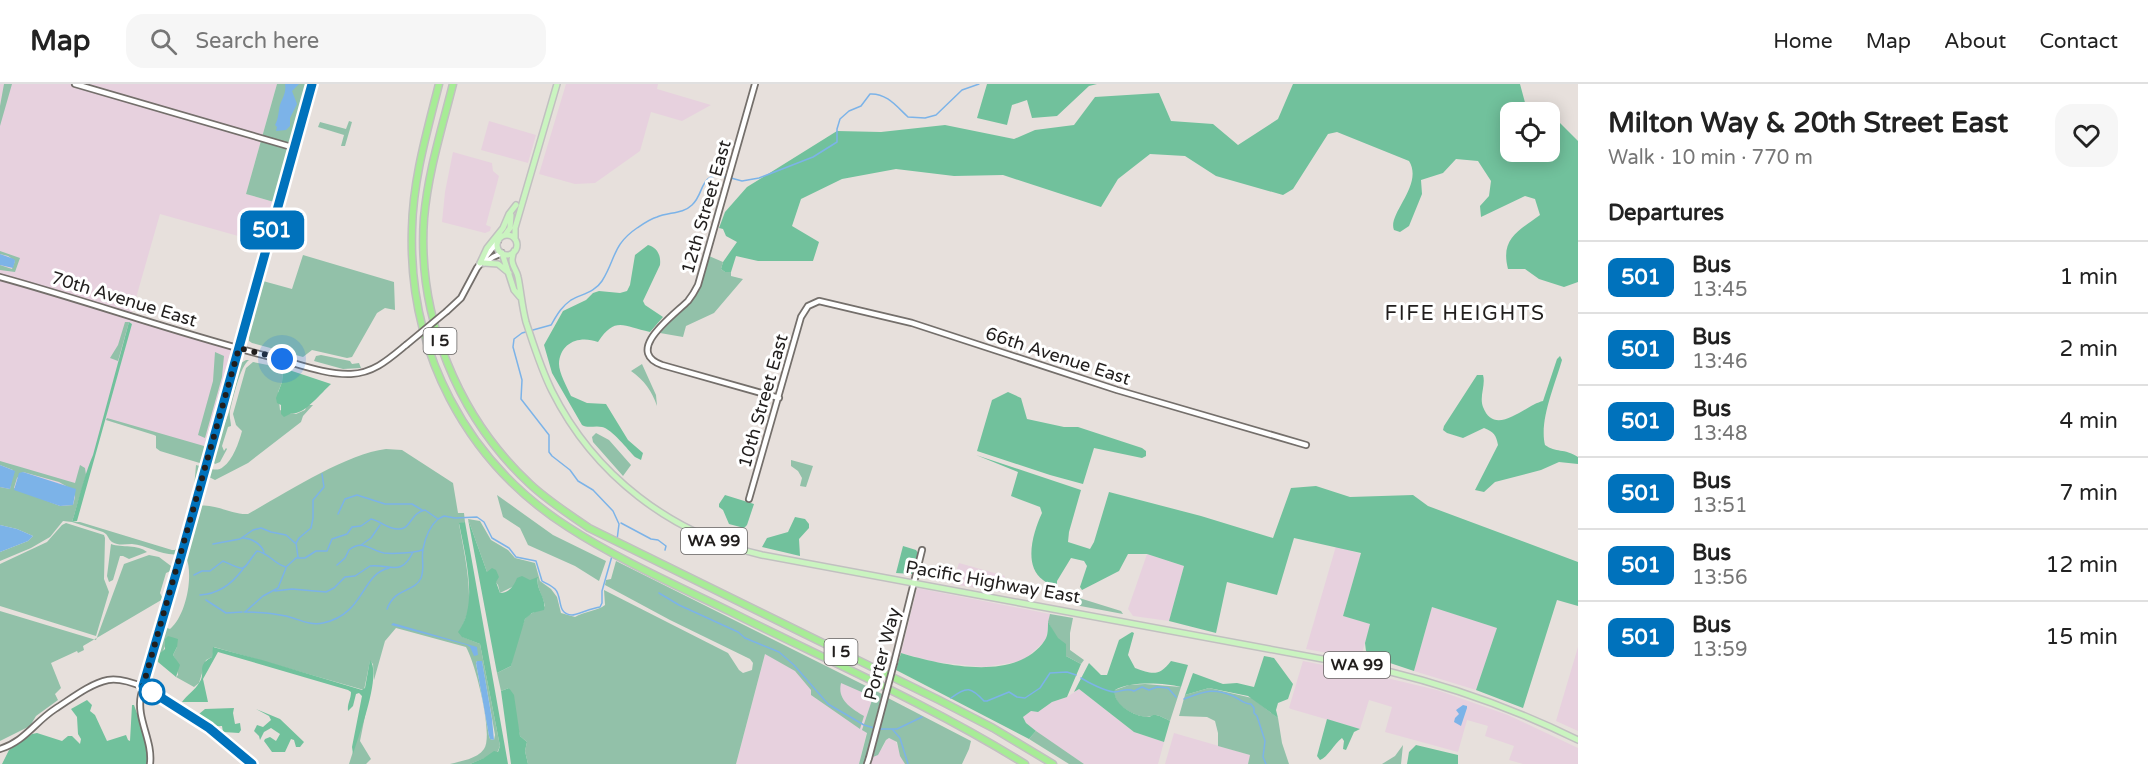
<!DOCTYPE html>
<html lang="en">
<head>
<meta charset="utf-8">
<style>
	:root { --surface:#fff; --page:#f6f6f6; --text:#222; --muted:#767676; --line:#e0e0e0 }
	body { margin:0; font-family:"Varela Round",sans-serif; background:var(--page); color:var(--text); height:100vh; display:flex; flex-direction:column; font-size:22px; white-space:nowrap }
	* { box-sizing:border-box; margin:0 }
	p { font-size:20px; color:var(--muted) }
	.icon { flex:none; width:33px; height:33px; fill:none; stroke:currentColor; stroke-width:2; stroke-linecap:round; stroke-linejoin:round }
	.map { position:relative; flex:1; overflow:hidden }
	.details { display:flex; flex-direction:column; background:var(--surface); width:570px }
	.details>* { flex:none }
	.badge { padding:0 12px; border-radius:9px; font-size:21px; line-height:39px }
	.tools { position:absolute; left:1500px; top:18px; display:grid; gap:12px }
	.tools a { display:grid; place-items:center; width:60px; height:60px; border-radius:12px; background:var(--surface); box-shadow:0 3px 15px #0003; font-size:30px }
	.you { position:absolute; width:30px; height:30px; margin:-15px; border:4px solid #fff; border-radius:50%; background:#1a73e8; box-shadow:0 0 0 9px #1a73e833 }
	.map>.badge { position:absolute; translate:-50% -50%; box-shadow:0 0 0 3px #fff }
	h2 { padding:0 30px; font-size:22px; line-height:54px }
	.round { display:grid; place-items:center; flex:none; width:63px; height:63px; border-radius:18px; background:var(--page) }
	.overview { display:flex; align-items:center; justify-content:space-between; height:102px; padding:0 30px }
	h1 { font-size:28px; font-weight:800; line-height:45px }
	ul { padding:0; list-style:none }
	li { display:flex; align-items:center; gap:18px; height:72px; padding:0 30px; border-top:2px solid var(--line) }
	li div { flex:1 }
	li b { display:block; font-size:22px }
	li em { font-style:normal }
	li .badge { min-width:66px; font-weight:700; text-align:center }
	header { display:flex; align-items:center; gap:36px; box-sizing:border-box; height:84px; padding:0 30px; background:var(--surface); border-bottom:2px solid var(--line) }
	header strong { font-size:28px }
	nav { display:flex; gap:33px; margin-inline-start:auto; font-size:21px }
	.search { width:420px; height:54px; background:var(--page); display:flex; align-items:center; gap:15px; box-sizing:border-box; padding:0 21px; border-radius:18px; color:var(--muted); font-size:22px }
	main { display:flex; flex:1; min-height:0 }
	.map>svg:first-child { display:block }
	.industrial { fill:#e7d1de }
	.green { fill:#92c1a9; fill-rule:evenodd }
	.forest { fill:#71c19c }
	.water { fill:#7cb3e8 }
	.lines { fill:none; stroke-linecap:round; stroke-linejoin:round }
	.stream { stroke:#7cb3e8; stroke-width:1.5 }
	.secondary-casing { stroke:#746f6b; stroke-width:8 }
	.primary-casing { stroke:#c1c0c0; stroke-width:8 }
	.highway-casing { stroke:#c1c0c0; stroke-width:9 }
	.secondary { stroke:#fff; stroke-width:4.5 }
	.primary { stroke:#caf4c0; stroke-width:5 }
	.highway { stroke:#a7ec96; stroke-width:6 }
	.secondary-bridge-casing { stroke:#746f6b; stroke-width:8; stroke-linecap:butt }
	.secondary-bridge { stroke:#fff; stroke-width:4.5 }
	.line-casing { stroke:#fff; stroke-width:14 }
	.line { stroke:#0072bc; stroke-width:9 }
	.walk { stroke:#211e1d; stroke-width:6; stroke-dasharray:0 10.8 }
	.stop-dot { fill:#fff; stroke:#0072bc; stroke-width:3 }
	.labels { text-anchor:middle; dominant-baseline:central; stroke-width:6; stroke-linejoin:round; paint-order:stroke }
	.shield { fill:#fff; stroke:#646261; stroke-width:1.5 }
	.shield-label { font-size:16px; font-weight:bold; fill:#211e1d }
	.street-label { font-size:18px; fill:#211e1d; stroke:#fff }
	.quarter-label { font-size:21px; letter-spacing:1.5px; fill:#211e1d; stroke:#fff }
</style>
</head>
<body>
<header>
<strong>Map</strong>
<div class="search"><svg class="icon" aria-label="search" viewBox="0 0 24 24"><circle cx="10" cy="10" r="6"/><path d="M15 15l6 6"/></svg>Search here</div>
<nav><a>Home</a><a>Map</a><a>About</a><a>Contact</a></nav>
</header>
<main>
<div class="map">
<svg width="1578" height="680" viewBox="0 0 1578 680">
	<rect width="100%" height="100%" fill="#e7e0dc"/>
	<path class="industrial" d="M0,0H277L246,110L274,118L263,159L160,130L130,235L231,266L204,363L105,336L75,435L0,414Z
		M566,0H658L657,5L711,21L682,37L651,28L640,67L595,99L575,100L539,90Z
		M489,37L536,51L528,79L481,66Z
		M453,68L492,79L493,87L499,92L486,141L491,143L490,147L485,149L442,138L445,108Z
		M1336,462L1361,470L1343,532L1371,540L1360,575L1306,565Z
		M1147,470L1184,482L1169,537L1133,532L1128,525Z
		M959,479L1005,492L1000,508L952,500Z
		M917,504L1050,530L1046,556L1023,577L984,583L935,578L901,569Z
		M1432,523L1498,544L1476,606L1414,587Z
		M771,561L875,613L859,680H736L765,570Z
		M1578,563V647L1556,637Z
		M1303,577L1374,591L1437,606L1508,631L1578,664V680H1523L1509,676L1514,662L1485,652L1488,642L1467,636L1458,668L1385,648L1392,623L1369,616L1360,645L1291,625L1289,624Z
		M1079,605L1134,648L1164,658L1158,680H1084L1042,652L1026,639L1023,633L1031,627L1038,628L1052,618L1067,613Z
		M1174,649L1250,671L1248,680H1165Z
		M887,654L895,656L905,680H871L873,673L883,663Z"/>
	<path class="green" d="M4,0H12L0,42V22Z
		M277,0H308L274,118L246,110Z
		M349,37L352,38L345,62H341L344,51L318,43L320,38L346,45Z
		M0,167L20,174L15,188L0,186V181L12,185L15,177L8,172L0,170Z
		M303,171L394,198L395,226L385,224L377,229L352,273L347,274L312,266L303,273L252,259L249,257V247L263,197L292,205Z
		M709,172L723,178L721,185L725,188H731V192L743,195L714,229L686,242L683,253L660,249L697,210Z
		M125,238H129L118,277L110,274L118,261Z
		M215,268L224,272L222,293L205,354L198,351L213,297Z
		M321,271L350,277L352,280L359,279L361,284L343,285L314,277L316,272Z
		M246,276H249C240,282 233,315 230,327C229,333 231,337 231,342L228,343L222,362L224,367L226,364L227,365L220,378L215,380L211,375L229,328L241,279Z
		M253,278L283,284L282,298L278,308L280,326L288,330L292,329L296,330L305,326L307,321H313L303,332L301,338L248,379L215,396L207,392L209,385C213,385 219,387 223,383C233,376 239,358 242,347L236,341L233,330L246,284Z
		M642,280L656,311L657,322C652,307 644,296 631,287Z
		M107,334L204,362L203,380L160,367L156,364V352L154,351L106,336Z
		M596,349L609,356L631,381L623,392L593,358L592,353Z
		M386,365L402,366L453,399L458,429H464L465,438L459,440C464,467 470,494 469,521C468,533 460,541 463,553L480,560L500,662L497,669L470,680H450C461,677 477,675 484,665C494,651 475,578 466,563L396,544L385,557L374,596L373,580L370,577L364,606L214,563L212,573L206,576L199,599L194,603L176,593L178,591L176,576L173,571L177,563L166,560L158,578L156,575L164,543L170,545C186,532 194,491 186,473L199,422C214,419 232,431 248,430C286,409 345,370 386,365ZM477,577L482,578L495,651L494,656L490,655L489,652L476,579Z
		M791,376L813,382L806,403L800,402L802,394L798,387L791,382Z
		M0,377L75,399L80,381L85,384L86,391L72,438H80L172,466H175L178,462L190,421L191,419H193L179,470C164,473 147,461 132,460C125,460 119,462 112,458C107,454 109,451 103,448L72,438L63,437L50,453L31,464L0,477V468L28,457L33,452L17,445L0,441V403L10,405L13,386L0,381ZM23,388L59,398L73,406L75,413L73,421L60,422L14,404L17,394Z
		M196,381L203,383L193,416Z
		M497,411L553,451L606,477L599,497L575,482L528,461L520,444L503,433Z
		M468,435L480,437L491,456L508,466L515,474L535,479L540,497L551,505L557,513L561,529L575,533C585,527 598,527 605,521L604,506L728,569L739,586L743,589L752,586L753,579L750,575L670,536L605,501L606,496L611,495L616,477L882,610L864,680H859L867,649L862,646L873,613L841,599C837,616 851,624 864,632L860,645L811,611V606L795,587L765,570L736,680H528L525,667L527,658L520,652L509,604L501,607L497,589L511,582C512,574 522,541 525,535C531,527 539,528 545,522C543,512 536,503 538,494L514,502L500,509L498,501L487,488Z
		M66,439L104,451L105,454L104,495L109,508L96,552L0,522V480L47,458L62,441Z
		M111,460C122,464 138,460 147,468L129,475L123,472H120L113,496L109,498L107,492Z
		M149,471L159,473L175,485L166,489L160,509L163,515L83,562L84,566L78,569L77,567L51,579L61,604L55,610L58,616L36,632L30,642L0,657V527L96,556L124,480Z
		M1076,513L1121,527L1123,530L1075,521Z
		M1050,530L1073,534L1070,549V566L1084,576L1081,580L1066,572L1048,538Z
		M1145,600L1181,603L1170,637C1166,635 1161,632 1156,631C1153,631 1149,633 1146,633C1134,632 1111,620 1115,606L1129,601Z
		M1209,604L1252,614L1278,634L1282,659L1289,680H1248L1250,671L1218,662V649L1215,637L1207,633L1179,632L1185,611Z
		M888,614L971,657L969,665L962,680H905L900,672L897,658L889,654L886,656L878,671L873,673Z
		M366,627L360,657L371,675L366,680H349Z
		M1036,647L1084,680H1069L1029,655Z
		M1403,661L1401,680H1382L1395,672Z"/>
	<path class="forest" d="M987,0H1097L1089,2L1057,32L1032,34L1027,16L1012,21L1007,41L977,34Z
		M1293,0H1520L1527,26L1534,28H1510V68H1550V34L1558,37L1578,57V198L1564,203L1539,195L1525,185H1508C1500,154 1519,147 1540,131L1535,115L1525,112L1481,133L1480,122L1489,112L1491,97L1478,77L1456,75L1443,89L1421,96L1422,110L1409,142L1400,148L1394,146C1387,130 1424,101 1409,77L1337,48L1328,50L1293,105L1283,111L1216,92L1185,72L1150,70L1118,95L1101,123L1003,91L954,92L896,85L842,95L801,115L792,142L819,158L813,177H758L736,172L731,188H725L721,185L723,178L737,158L726,152L723,145L719,144L725,128L747,103L837,47L881,48L945,41L1014,55L1035,46L1074,41L1095,13L1159,9L1171,37L1213,40L1238,61L1278,35Z
		M648,161C658,164 661,172 660,181L643,217L645,221L663,233L650,248C623,242 615,232 598,258C580,251 560,258 559,280C559,289 567,303 571,312L587,319L606,320L628,356L643,369L641,376L635,373C628,366 612,345 602,343C594,341 589,345 582,341L552,289L544,261L563,227L586,216L593,209L599,207L620,209L627,207L630,201L635,171Z
		M129,238L132,240L77,437L72,438C79,415 84,392 93,371Z
		M1560,272L1562,276C1555,301 1539,336 1545,361C1556,369 1564,364 1578,373V380L1559,378L1541,386L1495,398L1484,408L1475,406L1498,361C1496,351 1494,348 1484,344L1463,354L1447,349L1443,346L1444,342L1477,291H1483C1486,301 1479,312 1483,323C1495,354 1525,321 1543,317L1557,275Z
		M283,284L331,300C321,309 303,332 292,329L284,333L281,330V321L277,319L276,314L282,298Z
		M1008,308L1021,314L1027,335L1064,343H1078L1142,364L1146,367V372L1142,374L1094,364L1083,400L1050,391L977,367L992,316Z
		M976,371L1081,406L1069,448L1068,458L1090,465L1094,458L1109,408L1201,432L1273,454L1291,404L1316,402L1350,413L1413,411L1428,422L1578,478V522L1557,516L1523,624L1476,606L1497,544L1432,523L1414,587L1378,575L1366,567L1365,559L1370,540L1343,532L1361,469L1294,454L1277,511L1227,498L1216,549L1169,537L1184,482L1147,470H1128L1119,487L1082,506L1080,503L1087,482L1084,477L1071,474L1057,497V501C1053,500 1046,499 1043,496C1023,482 1033,448 1042,429L1040,423L1011,412L1018,388Z
		M725,411L754,420L747,441L744,444L729,440L723,426L719,423V420Z
		M795,433L805,435L809,440V444L799,455L800,472L762,463L767,454L788,448Z
		M468,435L487,488L492,484L496,486L499,493L496,498L500,509C509,509 514,502 517,494L522,492L530,496L538,493C535,505 547,514 544,526L532,529L525,535L511,582L497,589Z
		M465,438L508,680H470L484,674L494,667L498,668L500,662L480,560L462,553L458,548C479,521 465,471 459,439Z
		M903,462L916,466L918,469L914,488L912,490L896,489Z
		M1048,538L1058,554L1066,560V572L1081,580L1067,613L1052,618L1038,628L1031,627L1023,633L1026,639L1036,647L1029,655L896,586L901,569C941,581 1017,599 1045,556C1048,552 1048,544 1048,538Z
		M1132,548L1134,549L1128,571L1135,584C1152,590 1159,593 1171,577L1188,581L1181,603C1164,599 1131,597 1115,606C1112,620 1134,632 1146,633C1154,633 1148,631 1156,631C1161,632 1166,635 1170,637L1164,658L1134,648L1079,605L1074,608L1089,579L1101,591H1107L1119,556Z
		M168,552L178,555L177,563L173,571L180,581L176,593L158,578L159,570L165,565V555Z
		M213,563L262,576L362,606L365,604L370,576C382,590 359,651 353,670L352,663L362,612L359,609L356,610L353,622L348,627C347,620 351,615 351,608L348,606L218,568L203,595L208,618H182C187,611 195,606 199,599C207,588 195,582 212,573Z
		M1264,572L1274,574L1293,600L1288,615L1278,619L1276,626L1278,634L1248,612L1209,604L1185,611L1193,589L1223,600L1237,599L1254,603Z
		M509,604L514,611L520,652L527,658L525,667L528,680H511L501,607Z
		M87,616L92,621L90,627L95,631L107,657L126,651L128,656L130,657L132,621H134L149,663L148,680H2L9,666L32,650L37,649L62,657L68,652H72L80,660L81,655L78,650L77,633L71,625Z
		M234,624L233,629L235,640L240,639L241,646L239,649L223,648L222,642C212,643 205,638 199,630L205,625Z
		M256,625L280,635L304,658L300,663H296L294,656L291,655L285,668H272L264,657L265,655L270,653L276,657L280,650L271,644L264,648L260,656L259,652L254,647L257,641L263,643L271,636L269,632Z
		M1327,635L1360,645L1354,648L1346,666L1343,665L1344,657L1342,654C1334,660 1328,673 1320,676L1317,672Z
		M1416,661L1458,671V680H1407L1409,668Z"/>
	<path class="water" d="M285,0H299L292,7L297,20L290,34V42L286,46L276,47L277,43L275,41C278,35 278,32 279,26C280,16 287,11 285,0Z
		M0,170L14,175L15,177L13,184L0,181Z
		M0,381L15,387L10,405L0,403Z
		M23,388L76,405L73,421L60,422L14,406L19,389Z
		M0,441L17,445L33,452L28,457L0,468Z
		M393,539L477,563L478,571L474,572L470,563L467,561L391,541Z
		M477,577H482L492,635L494,656L490,655L489,652L476,579Z
		M1463,621L1467,622V624L1461,642L1454,638L1455,634L1459,630L1456,626Z"/>
	<g class="lines">
		<path class="stream" d="M731,94L742,97L759,94L813,73L837,58V45L840,35L849,27L861,22L870,10C887,9 897,23 908,33L925,34L936,31L962,6L979,0
			M338,430L345,415L357,411L385,420H412L422,426
			M621,439L651,455L658,456L666,462L665,466
			M242,454C252,454 261,460 264,468
			M617,456L619,440L613,427L593,406L578,397L570,386L552,372L549,368V351L521,315L522,296L513,263L514,255L522,249L551,241C557,231 561,223 571,216C582,210 595,208 602,197C616,175 612,161 637,144C643,140 650,135 657,133C668,128 683,130 692,121C706,108 698,87 727,93
			M213,460L240,455L253,446L261,444L271,448L286,451L295,459
			M361,461L371,454L380,441
			M298,473L296,459L299,454L311,444L313,434V416L324,403L322,390
			M337,481L345,474L349,466C362,455 370,466 384,469C392,470 415,469 422,466
			M194,491L202,487H210L223,477C249,489 241,486 257,467C269,469 274,480 286,483L296,474H305L316,467H327L332,455L347,450L352,443L361,442L371,435C381,437 387,445 398,445C411,446 410,429 425,426L438,435L444,432L455,434L477,433L484,438L492,454L509,464L516,473L536,477L542,497C545,499 551,501 555,505C563,513 556,530 572,531C576,531 592,524 600,523L602,519V507L612,472
			M275,507L292,505L326,508L334,504L345,493L355,492L370,482C391,480 401,493 413,468
			M659,509L679,521L738,548L745,554L779,568L794,581L828,620L864,641L874,644
			M200,511C219,510 232,500 243,485
			M206,516L226,529L242,528
			M387,525C395,503 414,509 421,494C425,484 421,475 423,465C425,455 430,442 438,435
			M246,527L263,512L278,504L286,484
			M244,528C258,528 272,529 286,532C298,535 310,542 323,539C365,530 361,490 389,484
			M1081,594C1089,599 1105,607 1114,608C1122,608 1126,603 1134,607L1142,603L1149,606L1157,603L1168,604L1176,613
			M951,614C967,602 971,603 984,617H987L1009,608L1017,613L1025,614L1040,604L1050,589L1067,588L1076,591
			M1184,615C1203,608 1213,603 1233,612C1240,615 1243,620 1251,620L1254,624V629L1257,632L1265,657L1263,673L1266,680
			M880,645H897L922,633
			M893,646L900,654L908,680"/>
		<defs>
			<path id="secondary" d="M75,0L295,64
				M755,0L698,201C695,207 692,212 688,217C674,231 623,267 662,281L779,314
				M484,179L493,173L502,169
				M0,193C91,218 180,250 271,273C296,279 325,291 351,290C374,289 389,275 406,261
				M447,227L461,214L477,184L498,157
				M749,415L801,233L808,222L819,217L912,239L1117,306L1306,361
				M894,579L922,466
				M0,665C24,658 35,638 55,625C71,615 89,600 108,596C146,590 223,654 252,680
				M150,680C153,656 136,635 141,611L180,476L312,0
				M867,680L869,674"/>
			<path id="primary" d="M505,151L510,144L511,131
				M497 161a10 10 0 1 1 20 0a10 10 0 1 1-20 0Z
				M515,155V144L557,0
				M514,167C513,169 512,175 512,176C512,182 517,187 518,193C521,208 522,223 526,238C534,262 541,285 552,307C594,391 671,450 762,471L1387,587C1453,603 1517,626 1578,656
				M502,169L514,206L520,213
				M480,179L487,164L503,144L509,130L516,121
				M484,179L498,180L509,189"/>
			<path id="highway" d="M439,0C427,48 413,95 412,145C408,266 465,377 568,443C619,476 676,501 731,528C829,577 932,622 1025,680
				M453,0C442,44 428,88 424,134C417,233 458,333 530,400C548,417 569,430 589,444L939,616L993,644L1053,680"/>
		</defs>
		<use href="#secondary" class="secondary-casing"/>
		<use href="#primary" class="primary-casing"/>
		<use href="#highway" class="highway-casing"/>
		<use href="#secondary" class="secondary"/>
		<use href="#primary" class="primary"/>
		<use href="#highway" class="highway"/>
		<defs>
			<path id="secondary-bridge" d="M406,261L447,227
				M869,674L894,579"/>
		</defs>
		<use href="#secondary-bridge" class="secondary-bridge-casing"/>
		<use href="#secondary-bridge" class="secondary-bridge"/>
	</g>
	<g class="lines">
		<defs>
			<path id="line" d="M252,680L209,644L143,602L180,476L312,0"/>
		</defs>
		<use href="#line" class="line-casing"/>
		<use href="#line" class="line"/>
		<path class="walk" d="M152,608L143,602L239,264L282,275"/>
	</g>
	<circle class="stop-dot" cx="152" cy="608" r="12"/>
	<g class="labels">
		<g class="shield">
			<rect x="423.5" y="244" width="33" height="26" rx="4.5"/>
			<rect x="681" y="444" width="66" height="26" rx="4.5"/>
			<rect x="824.5" y="555" width="33" height="26" rx="4.5"/>
			<rect x="1324" y="568" width="66" height="26" rx="4.5"/>
		</g>
		<g class="shield-label">
			<text x="440" y="257">I 5</text>
			<text x="714" y="457">WA 99</text>
			<text x="841" y="568">I 5</text>
			<text x="1357" y="581">WA 99</text>
		</g>
		<g class="street-label">
			<text transform="translate(706 123) rotate(-74)">12th Street East</text>
			<text transform="translate(124 215) rotate(17)">70th Avenue East</text>
			<text transform="translate(1058 272) rotate(18)">66th Avenue East</text>
			<text transform="translate(763 317) rotate(-74)">10th Street East</text>
			<text transform="translate(993 498) rotate(10)">Pacific Highway East</text>
			<text transform="translate(882 570) rotate(-75)">Porter Way</text>
		</g>
		<g class="quarter-label">
			<text x="1465" y="229">FIFE HEIGHTS</text>
		</g>
	</g>
</svg>
<div class="tools">
<a><svg class="icon" aria-label="locate" viewBox="0 0 24 24"><circle cx="12" cy="12" r="6"/><path d="M12 2v4M12 18v4M2 12h4M18 12h4"/></svg></a>
</div>
<div class="you" style="left:282px;top:275px"></div>
<b class="badge" style="left:272px;top:146px;background:#0072bc;color:#fff">501</b>
</div>
<section class="details">
<div class="overview"><div><h1>Milton Way &amp; 20th Street East</h1><p>Walk · 10 min · 770 m</p></div><a class="round"><svg class="icon" aria-label="heart" viewBox="0 0 24 24"><path d="M12 20l-8-8c-3-5 5-10 8-4 3-6 11-1 8 4z"/></svg></a></div>
<h2>Departures</h2>
<ul>
<li><span class="badge" style="background:#0072bc;color:#fff">501</span><div><b>Bus</b><p>13:45</p></div><em>1 min</em></li>
<li><span class="badge" style="background:#0072bc;color:#fff">501</span><div><b>Bus</b><p>13:46</p></div><em>2 min</em></li>
<li><span class="badge" style="background:#0072bc;color:#fff">501</span><div><b>Bus</b><p>13:48</p></div><em>4 min</em></li>
<li><span class="badge" style="background:#0072bc;color:#fff">501</span><div><b>Bus</b><p>13:51</p></div><em>7 min</em></li>
<li><span class="badge" style="background:#0072bc;color:#fff">501</span><div><b>Bus</b><p>13:56</p></div><em>12 min</em></li>
<li><span class="badge" style="background:#0072bc;color:#fff">501</span><div><b>Bus</b><p>13:59</p></div><em>15 min</em></li>
</ul>
</section>
</main>
</body>
</html>
